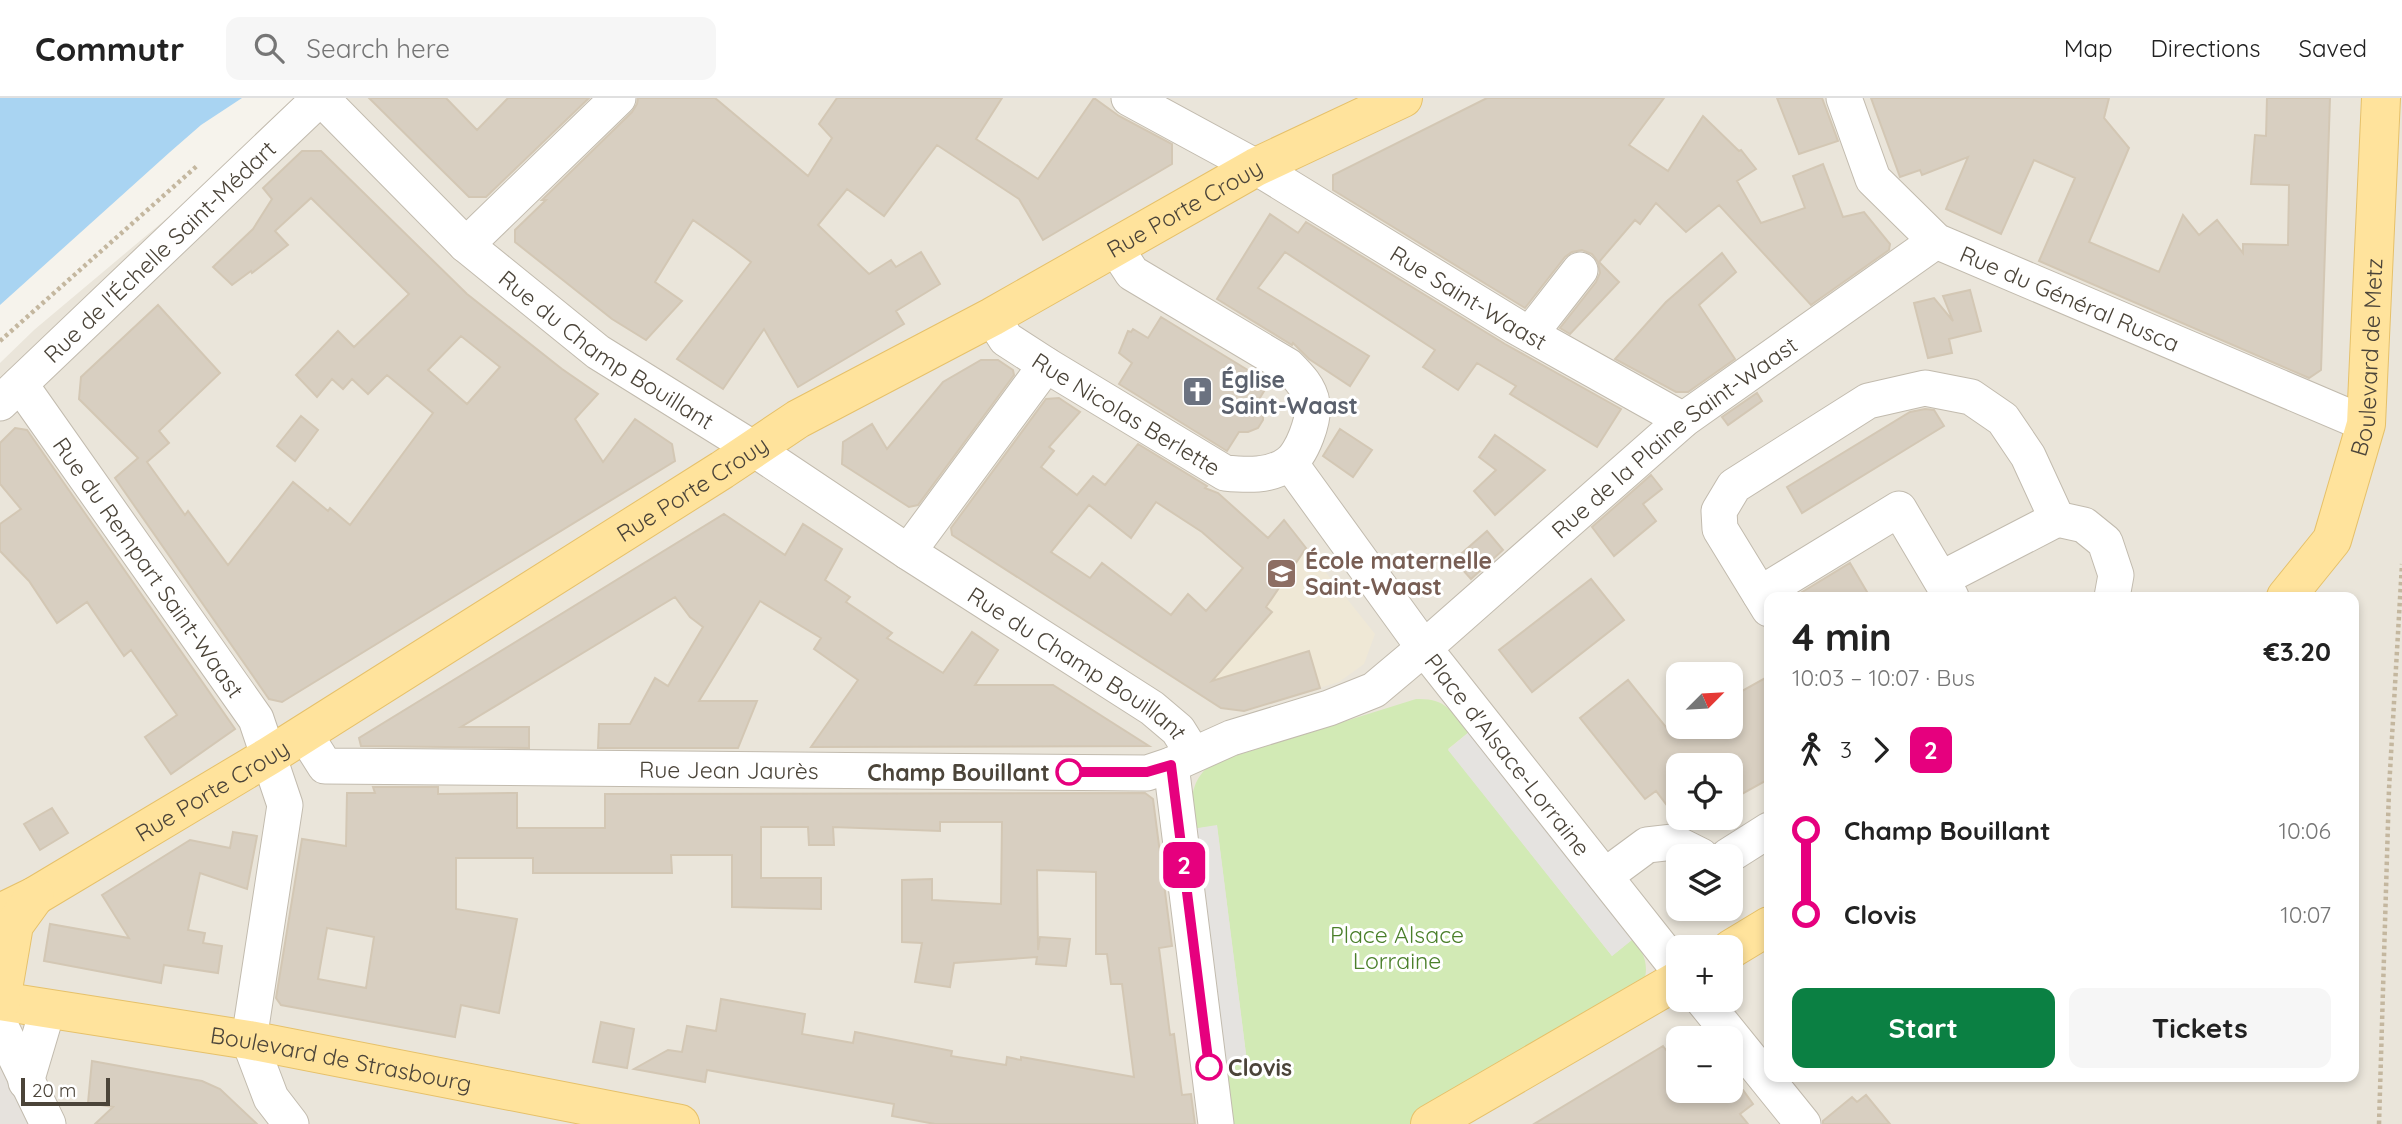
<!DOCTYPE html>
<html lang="en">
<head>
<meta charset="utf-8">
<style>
	:root { --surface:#fff; --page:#f6f6f6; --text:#222; --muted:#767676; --line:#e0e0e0; --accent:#0b8043 }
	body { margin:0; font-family:Quicksand,sans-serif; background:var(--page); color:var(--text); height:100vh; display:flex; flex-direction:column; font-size:26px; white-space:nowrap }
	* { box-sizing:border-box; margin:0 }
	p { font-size:23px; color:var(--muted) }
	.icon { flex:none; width:38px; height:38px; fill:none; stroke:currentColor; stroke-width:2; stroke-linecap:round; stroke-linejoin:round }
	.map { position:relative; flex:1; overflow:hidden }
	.side { position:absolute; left:1764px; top:494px; width:595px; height:490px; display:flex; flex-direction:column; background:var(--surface); border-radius:14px; box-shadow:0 4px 10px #0003 }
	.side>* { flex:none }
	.badge { padding:0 14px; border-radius:10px; font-size:24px; line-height:46px }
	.needle { width:46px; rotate:66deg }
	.controls { position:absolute; left:1666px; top:564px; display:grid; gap:14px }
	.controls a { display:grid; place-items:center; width:77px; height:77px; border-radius:14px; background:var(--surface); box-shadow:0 4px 10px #0003; font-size:35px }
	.scale { position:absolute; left:21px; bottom:18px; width:89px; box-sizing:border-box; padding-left:7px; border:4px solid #4b4439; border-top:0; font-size:19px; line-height:24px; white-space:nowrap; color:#4b4439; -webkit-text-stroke:5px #fff; paint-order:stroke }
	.map>.badge { position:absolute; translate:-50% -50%; box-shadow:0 0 0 4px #fff }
	.legs { display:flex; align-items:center; gap:10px; height:77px; padding:0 28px; font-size:23px }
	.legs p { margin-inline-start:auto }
	.headline { display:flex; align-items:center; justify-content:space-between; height:119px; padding:0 28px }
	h1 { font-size:38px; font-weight:800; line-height:52px }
	.cta { display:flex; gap:14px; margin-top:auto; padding:14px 28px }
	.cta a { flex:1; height:80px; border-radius:14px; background:var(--accent); color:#fff; font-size:28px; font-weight:800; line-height:80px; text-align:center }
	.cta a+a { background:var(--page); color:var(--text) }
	ul { padding:0 28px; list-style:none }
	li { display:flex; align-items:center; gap:24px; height:84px; font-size:26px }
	li i { display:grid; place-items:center; width:10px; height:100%; margin:0 9px; background:currentColor }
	li i::after { content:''; width:18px; height:18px; margin:-9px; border:5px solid; border-radius:50%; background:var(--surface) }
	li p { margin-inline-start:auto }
	li:first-child i { background:linear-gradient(#0000 50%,currentColor 0) }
	li:last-child i { background:linear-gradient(currentColor 50%,#0000 0) }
	header { display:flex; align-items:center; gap:42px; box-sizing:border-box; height:98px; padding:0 35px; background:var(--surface); border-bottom:2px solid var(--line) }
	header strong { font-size:33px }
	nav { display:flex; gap:38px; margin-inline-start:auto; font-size:24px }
	.search { width:490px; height:63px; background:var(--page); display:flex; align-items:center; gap:18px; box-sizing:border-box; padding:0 24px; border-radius:14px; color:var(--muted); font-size:26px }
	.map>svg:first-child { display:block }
	.residential { fill:#eae5da; fill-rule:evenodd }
	.industrial { fill:#e6e2dd }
	.education { fill:#efe8d6 }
	.green { fill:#d2eab5 }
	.parking { fill:#e5e3e0 }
	.water { fill:#a9d4f2 }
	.building { fill:#d8cfc1; stroke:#d3c7b4; stroke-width:2; fill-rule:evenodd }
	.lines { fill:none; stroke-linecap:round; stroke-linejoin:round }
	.minor-casing { stroke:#c2bbae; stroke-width:37 }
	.major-casing { stroke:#e6c16a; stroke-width:40 }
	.path { stroke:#c4b79f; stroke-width:4.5; stroke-dasharray:3.5 3.5; stroke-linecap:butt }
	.minor { stroke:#fff; stroke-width:35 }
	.major { stroke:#ffe39c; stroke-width:38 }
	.line-1-casing { stroke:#fff; stroke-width:16 }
	.line-1 { stroke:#e6007e; stroke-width:10 }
	.stop-1-dot { fill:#fff; stroke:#e6007e; stroke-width:3.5 }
	.labels { text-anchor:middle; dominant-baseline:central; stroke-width:6; stroke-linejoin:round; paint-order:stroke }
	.street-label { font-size:23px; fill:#4b4439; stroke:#fff }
	.worship-label { font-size:23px; font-weight:bold; fill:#5b616d; stroke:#fff; text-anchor:start }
	.education-label { font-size:23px; font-weight:bold; fill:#785e54; stroke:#fff; text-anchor:start }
	.stop-label { font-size:23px; font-weight:bold; fill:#4b4439; stroke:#fff; text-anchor:end }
	.park-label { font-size:23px; fill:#4a7f2a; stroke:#fff }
</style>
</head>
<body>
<header>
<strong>Commutr</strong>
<div class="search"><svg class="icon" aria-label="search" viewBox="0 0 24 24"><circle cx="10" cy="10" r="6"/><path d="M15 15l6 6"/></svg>Search here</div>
<nav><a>Map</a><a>Directions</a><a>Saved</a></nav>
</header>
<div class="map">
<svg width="2402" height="1026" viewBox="0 0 2402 1026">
	<rect width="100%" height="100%" fill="#f6f3ec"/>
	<path class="residential" d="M310,0H2402V1026H43L0,943V265L34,232ZM1769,499H2354V978H1769ZM1678,576H1731V628H1678ZM1678,667H1731V719H1678ZM1678,758H1731V810H1678ZM1678,849H1731V901H1678ZM1678,940H1731V992H1678Z"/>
	<path class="industrial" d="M0,943L43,1026H0Z"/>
	<path class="education" d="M1284,422L1375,536L1364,566L1339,584L1244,613L1221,610L1147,563L1175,531L1186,537Z"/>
	<path class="green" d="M1416,601C1446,600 1451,613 1469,634L1448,651L1612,858L1633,841C1644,855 1649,866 1644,884L1418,1026H1230L1223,968L1247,964L1217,728L1192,731C1190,704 1190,679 1215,664Z"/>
	<path class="parking" d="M1469,634L1633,841L1612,858L1448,652Z
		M1217,727L1247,964L1223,968L1192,731Z"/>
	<path class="water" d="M0,0H242L201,27L170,54L0,207Z"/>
	<path class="building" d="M369,0H446L477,32L508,0H589L486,99H469Z
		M638,0H715L808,78L832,40L819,26L837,0H1002L976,41L1038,81L1094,0L1119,18L1172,46V66L1043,142L1019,101L937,47L884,118L847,91L818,127L869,176L891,162L896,169L921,154L940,186L896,213L904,226L798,289L764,231L723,291L677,261L751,164L734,151L693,122L655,184L682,203L646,242L612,221L515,144V132L546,102H542L632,14L637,6Z
		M1487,0H1664L1629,47L1668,73L1703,18L1739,53L1741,52L1756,71L1737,83L1761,125L1805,110L1793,78L1823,66L1843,119L1864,114L1890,146L1889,152L1811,207L1719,107L1686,134L1656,105L1640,126L1635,122L1599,164L1619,184L1570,236L1560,230L1596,184L1600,175L1598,164L1592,156L1582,152L1572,154L1565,159L1525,210L1333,92V77Z
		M1777,0H1822L1838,43L1799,56Z
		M1871,0H2109L2104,20L2129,50L2089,144L2159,174L2183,117L2199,137L2217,122L2243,155V146L2288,147L2289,87L2251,86L2255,37L2266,38L2267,0H2330L2321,272L2309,280L2039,163L2075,80L2034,62L2001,136L1946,111L1968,59L1922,77L1920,72L1900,79Z
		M302,53H321L467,196L562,271L598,296L575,321L603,364L635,321L672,346L675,363L282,604L269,601L115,380L138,360L79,301L81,279L158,207L220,275L159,333L169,345L147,364L185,417L188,413L228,467L293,384L328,413L330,410L350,427L433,315L387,277L368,296L352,281L343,291L332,281L317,299L296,277L338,233L354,249L409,196L311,100L275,133L288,147L252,175L251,173L232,187L213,169L253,131L272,101L263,90ZM461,238L500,269L467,306L428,272Z
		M1270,116L1298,135L1306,124L1505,246L1621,311L1597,349L1510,296L1516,288L1477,265L1458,292L1423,269L1435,252L1285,154L1258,190L1369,258L1350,288L1309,261L1293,245L1292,247L1217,201Z
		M1722,155L1736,174L1699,207L1735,261L1688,294H1676L1615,261L1666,204Z
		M1970,192L1981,233L1949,241L1952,255L1928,260L1914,205L1934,200L1953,223L1943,198Z
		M1161,219L1269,285L1258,303L1263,312V322L1258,330L1248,334H1239L1227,353L1119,286L1132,265L1119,255L1128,233L1131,234L1133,231L1148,240Z
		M981,262H998L1013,272L1014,277L918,407L909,409L842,366L843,344L872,326L887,351L943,284Z
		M1757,295L1762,303L1728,327L1722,319Z
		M1059,300L1080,314L1049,349L1054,353L1041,369L1077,397L1093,378L1105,387L1138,346L1207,388L1205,390L1218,395L1268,440L1284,422L1306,450L1266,509L1272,514L1212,583L1309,553L1320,590L1244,613L1221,610L952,437L951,430L1046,301ZM1156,404L1202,434L1243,470L1206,513L1188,496L1171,517L1102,465L1090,480L1051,454L1089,407L1131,440Z
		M1925,311L1934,312L1944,328L1802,415L1787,389L1910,314Z
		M301,318L318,332L295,363L277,348Z
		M15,330L27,332L235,631L171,676L145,639L177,617L131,552L124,558L87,504L57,525L29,483L0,453V426L21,411L0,386V345Z
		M1340,331L1372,352L1353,379L1323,358Z
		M1495,337L1545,372L1495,417L1474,393L1496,372L1479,359Z
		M1651,377L1662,391L1643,406L1656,423L1614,458L1592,429Z
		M724,416L785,457L803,426L842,451L825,482L850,499L846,504L892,535L887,540L943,575L972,534L998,552L975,587H1053L1149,648L811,649L858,582L814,551L821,540L760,503L699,603H757L738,650H598L599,626H630L655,580L668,588L703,529L690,519L675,499L461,629H529V650L361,648L359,640Z
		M1487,433L1503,452L1471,481L1454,462Z
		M1850,465L1870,499H1794Z
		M1591,481L1624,522L1532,594L1499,552Z
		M1769,578V681L1731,702V667H1678V722L1656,693L1645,701L1580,620L1628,582L1669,633L1677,628H1731V599Z
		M373,689H438V696L517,695V730H605V696L1145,695L1153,701L1172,848L1159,850L1170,937L1174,936L1182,997L1191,996L1195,1026H935L892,1018L894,1006L707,972L705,984L634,971L668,952L682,954L687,928L716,933L721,901L805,916L802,936L853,945L855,934L952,953L951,958L1006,967L1007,959L1021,962V959L1134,979L1122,886H1111L1107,856H1096V774L1037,772L1038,852L1040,839L1070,841L1066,868L1036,866L1037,859L954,865L950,889L915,884L922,845L902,844V782L932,781V802L1001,806L1002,724H940V733L833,729L834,747H809L808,729H761V780H821V811L732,809V757H671L672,775H533V760H456V811L517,821L499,915L461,907L455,939L281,907L276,900L302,741L346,748L347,695H375ZM327,830L374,839L366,890L318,881Z
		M52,710L68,735L40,752L24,726Z
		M233,734L257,738L247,791L200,775L188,832L205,835L203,845L222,848L218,875L164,867L161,885L44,863L50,826L129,840L102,797L190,742L230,750Z
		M601,924L634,931L627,970L593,964Z
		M1663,948L1678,968V992H1743L1753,1006L1740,1016L1748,1026H1534Z
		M92,963L202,983L220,991L257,1026H95L113,1009L88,1005Z
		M1866,997L1890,1026H1823V1023L1852,999L1857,1004Z"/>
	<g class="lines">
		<defs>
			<g id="minor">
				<path id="s1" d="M321,0L466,147L598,254L754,351L908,454L1152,610L1178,632L1193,656"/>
				<path id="s2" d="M1129,0L1256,69L1515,228L1683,322"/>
				<path id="s3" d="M1844,0L1873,81L1936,143L2366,326"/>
				<path d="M466,147L618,0"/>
				<path id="s4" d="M992,219L1006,241L1046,267L1225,375C1245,377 1271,379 1289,365C1302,356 1315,321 1312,305C1310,290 1298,278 1288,268L1132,175L1115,149"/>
				<path d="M1530,236L1580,172"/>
				<path id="s5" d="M20,286L256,621L285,707L249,942L271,1000L291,1026"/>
				<path id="s6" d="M0,305L320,0"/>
				<path id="s7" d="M1290,365L1424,550L1683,322L1936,143"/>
				<path d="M908,454L1046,267"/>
				<path d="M1941,481L2057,421"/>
				<path d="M1760,496L1899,411L1951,499"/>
				<path d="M1769,511L1720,431L1719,413L1734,388L1868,303L1925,290L1971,299L2003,321L2028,358L2057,421L2084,427L2105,444L2116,477L2112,499"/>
				<path id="s8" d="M304,635L325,668L1147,675L1171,667L1231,640L1329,610L1374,592L1424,550L1678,871"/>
				<path d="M1171,667L1216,1026"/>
				<path d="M1728,758L1769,732"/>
				<path d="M1605,778L1647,747L1673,744L1701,758"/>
				<path d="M1702,901L1803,1026"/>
				<path d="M1,903L0,927L48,1026"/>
				<path d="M26,984L48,910"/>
			</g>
			<g id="major">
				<path id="s9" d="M2286,499L2332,442L2366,326L2381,0"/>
				<path id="s10" d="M0,815L35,798L269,658L722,372L798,321L992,219L1256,69L1403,0"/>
				<path d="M1731,851L1769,828"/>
				<path id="s11" d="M0,903L249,942L680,1026"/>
				<path d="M1,903L14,827L35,798"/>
				<path d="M1430,1026L1678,882"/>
			</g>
		</defs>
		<use href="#minor" class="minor-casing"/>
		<use href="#major" class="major-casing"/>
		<path class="path" d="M0,243L198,67
			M2379,1026L2389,691L2402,466"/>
		<use href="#minor" class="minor"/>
		<use href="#major" class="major"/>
	</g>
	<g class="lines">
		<defs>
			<path id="line-1" d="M1069,674H1147L1171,667L1209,969"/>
		</defs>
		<use href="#line-1" class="line-1-casing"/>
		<use href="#line-1" class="line-1"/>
	</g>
	<defs>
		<symbol id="church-square" viewBox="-11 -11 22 22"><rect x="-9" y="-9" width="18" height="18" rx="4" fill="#6b7280" stroke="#fff"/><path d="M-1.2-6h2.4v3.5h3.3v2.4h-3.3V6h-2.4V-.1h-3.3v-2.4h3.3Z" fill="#fff"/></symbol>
		<symbol id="school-square" viewBox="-11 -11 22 22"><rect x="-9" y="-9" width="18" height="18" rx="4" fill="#8d6e63" stroke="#fff"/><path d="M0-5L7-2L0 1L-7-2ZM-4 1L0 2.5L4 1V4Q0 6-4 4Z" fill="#fff"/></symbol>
	</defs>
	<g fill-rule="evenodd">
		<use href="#church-square" x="1180" y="276" width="35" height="35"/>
		<use href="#school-square" x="1264" y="458" width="35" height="35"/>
	</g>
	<g class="stop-1-dot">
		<circle cx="1069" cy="674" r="12"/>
		<circle cx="1209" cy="969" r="12"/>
	</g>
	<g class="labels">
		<g class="street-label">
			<text stroke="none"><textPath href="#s10" startOffset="1379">Rue Porte Crouy</textPath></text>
			<text stroke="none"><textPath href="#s6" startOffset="220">Rue de l'Échelle Saint-Médart</textPath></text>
			<text stroke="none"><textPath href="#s2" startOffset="394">Rue Saint-Waast</textPath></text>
			<text stroke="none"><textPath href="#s3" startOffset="320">Rue du Général Rusca</textPath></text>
			<text stroke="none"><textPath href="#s1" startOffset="382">Rue du Champ Bouillant</textPath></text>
			<text stroke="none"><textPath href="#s9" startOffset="261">Boulevard de Metz</textPath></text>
			<text stroke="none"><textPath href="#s4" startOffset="168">Rue Nicolas Berlette</textPath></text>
			<text stroke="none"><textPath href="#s7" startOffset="556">Rue de la Plaine Saint-Waast</textPath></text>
			<text stroke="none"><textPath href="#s10" startOffset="812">Rue Porte Crouy</textPath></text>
			<text stroke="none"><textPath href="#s5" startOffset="224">Rue du Rempart Saint-Waast</textPath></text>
			<text stroke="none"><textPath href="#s1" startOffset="948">Rue du Champ Bouillant</textPath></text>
			<text stroke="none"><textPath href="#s8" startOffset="1304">Place d'Alsace-Lorraine</textPath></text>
			<text stroke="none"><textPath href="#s8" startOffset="443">Rue Jean Jaurès</textPath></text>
			<text stroke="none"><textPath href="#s10" startOffset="245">Rue Porte Crouy</textPath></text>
			<text stroke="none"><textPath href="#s11" startOffset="346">Boulevard de Strasbourg</textPath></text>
		</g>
		<g class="worship-label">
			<text x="1221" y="281">Église<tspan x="1221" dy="26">Saint-Waast</tspan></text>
		</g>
		<g class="education-label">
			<text x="1305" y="462">École maternelle<tspan x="1305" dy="26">Saint-Waast</tspan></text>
		</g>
		<g class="stop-label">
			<text x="1050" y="674">Champ Bouillant</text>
			<text x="1228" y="969" text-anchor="start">Clovis</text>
		</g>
		<g class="park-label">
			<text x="1397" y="836">Place Alsace<tspan x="1397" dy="26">Lorraine</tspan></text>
		</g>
	</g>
</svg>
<div class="controls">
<a><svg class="needle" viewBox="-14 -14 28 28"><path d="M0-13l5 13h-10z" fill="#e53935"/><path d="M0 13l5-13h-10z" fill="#767676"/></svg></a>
<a><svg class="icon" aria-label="locate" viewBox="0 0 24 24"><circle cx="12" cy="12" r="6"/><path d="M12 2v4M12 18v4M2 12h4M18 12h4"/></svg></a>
<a><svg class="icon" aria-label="layers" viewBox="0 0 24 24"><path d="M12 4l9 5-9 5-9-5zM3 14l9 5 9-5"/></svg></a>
<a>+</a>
<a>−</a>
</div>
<div class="scale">20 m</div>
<b class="badge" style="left:1184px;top:767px;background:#e6007e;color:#fff">2</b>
<section class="side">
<div class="headline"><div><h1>4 min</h1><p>10:03 – 10:07 · Bus</p></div><b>€3.20</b></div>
<div class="legs"><svg class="icon" aria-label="walk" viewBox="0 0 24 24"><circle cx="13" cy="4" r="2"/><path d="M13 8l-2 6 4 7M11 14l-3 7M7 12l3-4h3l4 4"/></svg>3<svg class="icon" aria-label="forward" viewBox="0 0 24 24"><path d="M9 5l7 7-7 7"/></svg><b class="badge" style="background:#e6007e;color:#fff">2</b></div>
<ul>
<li><i style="color:#e6007e"></i><b>Champ Bouillant</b><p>10:06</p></li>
<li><i style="color:#e6007e"></i><b>Clovis</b><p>10:07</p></li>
</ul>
<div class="cta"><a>Start</a><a>Tickets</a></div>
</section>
</div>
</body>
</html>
